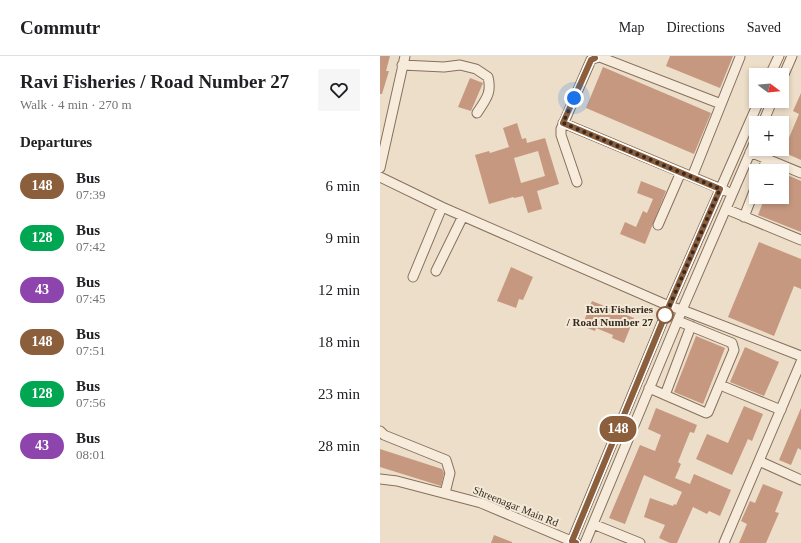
<!DOCTYPE html>
<html lang="en">
<head>
<meta charset="utf-8">
<style>
	:root { --surface:#fff; --page:#f6f6f6; --text:#202124; --muted:#757577; --line:#e0e0e0 }
	body { margin:0; font-family:Georgia,serif; background:var(--page); color:var(--text); height:100vh; display:flex; flex-direction:column; font-size:15px; white-space:nowrap }
	* { box-sizing:border-box; margin:0 }
	p { font-size:13px; color:var(--muted) }
	.icon { flex:none; width:22px; height:22px; fill:none; stroke:currentColor; stroke-width:2; stroke-linecap:round; stroke-linejoin:round }
	.map { position:relative; flex:1; overflow:hidden }
	.drawer { display:flex; flex-direction:column; background:var(--surface); width:380px }
	.drawer>* { flex:none }
	.badge { padding:0 8px; border-radius:13px; font-size:14px; line-height:26px }
	.needle { width:26px; rotate:106deg }
	.controls { position:absolute; left:369px; top:12px; display:grid; gap:8px }
	.controls a { display:grid; place-items:center; width:40px; height:40px; border-radius:0px; background:var(--surface); box-shadow:0 2px 6px #0003; font-size:20px }
	.you { position:absolute; width:20px; height:20px; margin:-10px; border:3px solid #fff; border-radius:50%; background:#1a73e8; box-shadow:0 0 0 6px #1a73e833 }
	.map>.badge { position:absolute; translate:-50% -50%; box-shadow:0 0 0 2px #fff }
	h2 { padding:0 20px; font-size:15px; line-height:36px }
	.round { display:grid; place-items:center; flex:none; width:42px; height:42px; border-radius:0px; background:var(--page) }
	.head { display:flex; align-items:center; justify-content:space-between; height:68px; padding:0 20px }
	h1 { font-size:19px; font-weight:800; line-height:30px }
	ul { padding:0; list-style:none }
	li { display:flex; align-items:center; gap:12px; height:52px; padding:0 20px }
	li div { flex:1 }
	li b { display:block; font-size:15px }
	li em { font-style:normal }
	li .badge { min-width:44px; font-weight:700; text-align:center }
	header { display:flex; align-items:center; gap:24px; box-sizing:border-box; height:56px; padding:0 20px; background:var(--surface); border-bottom:1px solid var(--line) }
	header strong { font-size:19px }
	nav { display:flex; gap:22px; margin-inline-start:auto; font-size:14px }
	main { display:flex; flex:1; min-height:0 }
	.map>svg:first-child { display:block }
	.building { fill:#c79880; fill-rule:evenodd }
	.lines { fill:none; stroke-linecap:round; stroke-linejoin:round }
	.minor-casing { stroke:#86705e; stroke-width:11 }
	.minor { stroke:#f7ecdb; stroke-width:9 }
	.line-casing { stroke:#fff; stroke-width:9 }
	.line { stroke:#8b5e3c; stroke-width:6 }
	.walk { stroke:#382a21; stroke-width:4; stroke-dasharray:0 7.2 }
	.stop-dot { fill:#fff; stroke:#8b5e3c; stroke-width:2 }
	.labels { text-anchor:middle; dominant-baseline:central; stroke-width:4; stroke-linejoin:round; paint-order:stroke }
	.stop-label { font-size:11px; font-weight:bold; fill:#382a21; stroke:#f3e9d7; text-anchor:end }
	.street-label { font-size:11px; fill:#382a21; stroke:#f3e9d7 }
</style>
</head>
<body>
<header>
<strong>Commutr</strong>
<nav><a>Map</a><a>Directions</a><a>Saved</a></nav>
</header>
<main>
<section class="drawer">
<div class="head"><div><h1>Ravi Fisheries / Road Number 27</h1><p>Walk · 4 min · 270 m</p></div><a class="round"><svg class="icon" aria-label="heart" viewBox="0 0 24 24"><path d="M12 20l-8-8c-3-5 5-10 8-4 3-6 11-1 8 4z"/></svg></a></div>
<h2>Departures</h2>
<ul>
<li><span class="badge" style="background:#8b5e3c;color:#fff">148</span><div><b>Bus</b><p>07:39</p></div><em>6 min</em></li>
<li><span class="badge" style="background:#00a651;color:#fff">128</span><div><b>Bus</b><p>07:42</p></div><em>9 min</em></li>
<li><span class="badge" style="background:#8e44ad;color:#fff">43</span><div><b>Bus</b><p>07:45</p></div><em>12 min</em></li>
<li><span class="badge" style="background:#8b5e3c;color:#fff">148</span><div><b>Bus</b><p>07:51</p></div><em>18 min</em></li>
<li><span class="badge" style="background:#00a651;color:#fff">128</span><div><b>Bus</b><p>07:56</p></div><em>23 min</em></li>
<li><span class="badge" style="background:#8e44ad;color:#fff">43</span><div><b>Bus</b><p>08:01</p></div><em>28 min</em></li>
</ul>
</section>
<div class="map">
<svg width="421" height="487" viewBox="0 0 421 487">
	<rect width="100%" height="100%" fill="#ecdec8"/>
	<path class="building" d="M0,0H10L6,15H9L2,38H0Z
		M290,0H353L340,32L286,10Z
		M223,11L331,57L314,98L206,52Z
		M90,22L103,27L91,55L78,51Z
		M421,37V104L403,96L419,58L413,55Z
		M137,67L142,83L146,82L147,87L165,82L179,128L157,135L162,153L148,157L143,140L134,142L133,141L109,148L95,99L109,95L110,97L129,91L123,72ZM158,95L165,120L141,127L134,102Z
		M405,118L421,125V176L378,159L385,141L395,145L396,141H402V126Z
		M261,125L286,135L265,188L240,178L245,166L256,171L263,155L267,157L273,143L257,137Z
		M379,186L421,203V233L414,230L394,280L348,261Z
		M131,211L153,221L143,244L139,243L136,252L117,245Z
		M212,245L254,262L244,287L232,282L233,279L216,272L215,275L202,270Z
		M316,280L345,292L323,348L294,336Z
		M365,291L399,306L384,340L350,326Z
		M364,350L383,358L372,385L368,383L352,419L316,403L327,378L348,387Z
		M276,352L317,369L314,377L310,376L298,406L301,408L295,422L310,428L314,418L351,434L340,460L329,455L327,458L313,451L297,487H290L279,482L285,469L264,461L270,442L293,450L294,448L296,449L302,436L264,419L245,468L229,462L260,389L275,395L281,379L268,373Z
		M421,352V394L418,392L411,409L399,404Z
		M0,393L62,413L64,417L61,430L0,411Z
		M383,428L403,436L395,456L399,457L386,487H359L367,468L361,465L370,445L375,447Z
		M114,479L132,486V487H111Z"/>
	<g class="lines">
		<defs>
			<path id="minor" d="M22,9L64,11L80,9L96,13L108,21C112,37 106,43 97,57
				M390,19L399,0
				M402,23L412,0
				M183,67L346,135
				M383,67L392,45
				M370,96L421,117
				M0,112L25,0
				M382,115L387,103
				M0,121L62,151L289,250L302,254L421,300
				M312,121L360,1
				M197,126L181,79V73L211,4L215,2L220,1L341,48
				M346,153L421,184
				M364,161L376,130
				M278,169L301,116
				M56,215L83,160
				M33,221L62,151
				M345,331L401,354
				M269,332L326,357L328,356L354,294L352,287L298,265
				M285,339L311,270
				M0,375L4,379L66,404L70,417L65,437
				M379,405L421,424
				M0,423L17,425L101,447L196,487
				M213,468L260,487
				M191,487L289,250L379,45
				M205,487L302,254L376,83
				M344,487L421,306"/>
		</defs>
		<use href="#minor" class="minor-casing"/>
		<use href="#minor" class="minor"/>
	</g>
	<g class="lines">
		<defs>
			<path id="line" d="M196,487L192,485L289,250L340,133L183,67L211,4L215,2"/>
		</defs>
		<use href="#line" class="line-casing"/>
		<use href="#line" class="line"/>
		<path class="walk" d="M194,42L183,67L340,133L283,265L285,259"/>
	</g>
	<circle class="stop-dot" cx="285" cy="259" r="8"/>
	<g class="labels">
		<g class="stop-label">
			<text x="273" y="253">Ravi Fisheries<tspan x="273" dy="13">/ Road Number 27</tspan></text>
		</g>
		<g class="street-label">
			<text transform="translate(136 450) rotate(22)">Shreenagar Main Rd</text>
		</g>
	</g>
</svg>
<div class="controls">
<a><svg class="needle" viewBox="-14 -14 28 28"><path d="M0-13l5 13h-10z" fill="#e53935"/><path d="M0 13l5-13h-10z" fill="#757577"/></svg></a>
<a>+</a>
<a>−</a>
</div>
<div class="you" style="left:194px;top:42px"></div>
<b class="badge" style="left:238px;top:373px;background:#8b5e3c;color:#fff">148</b>
</div>
</main>
</body>
</html>
